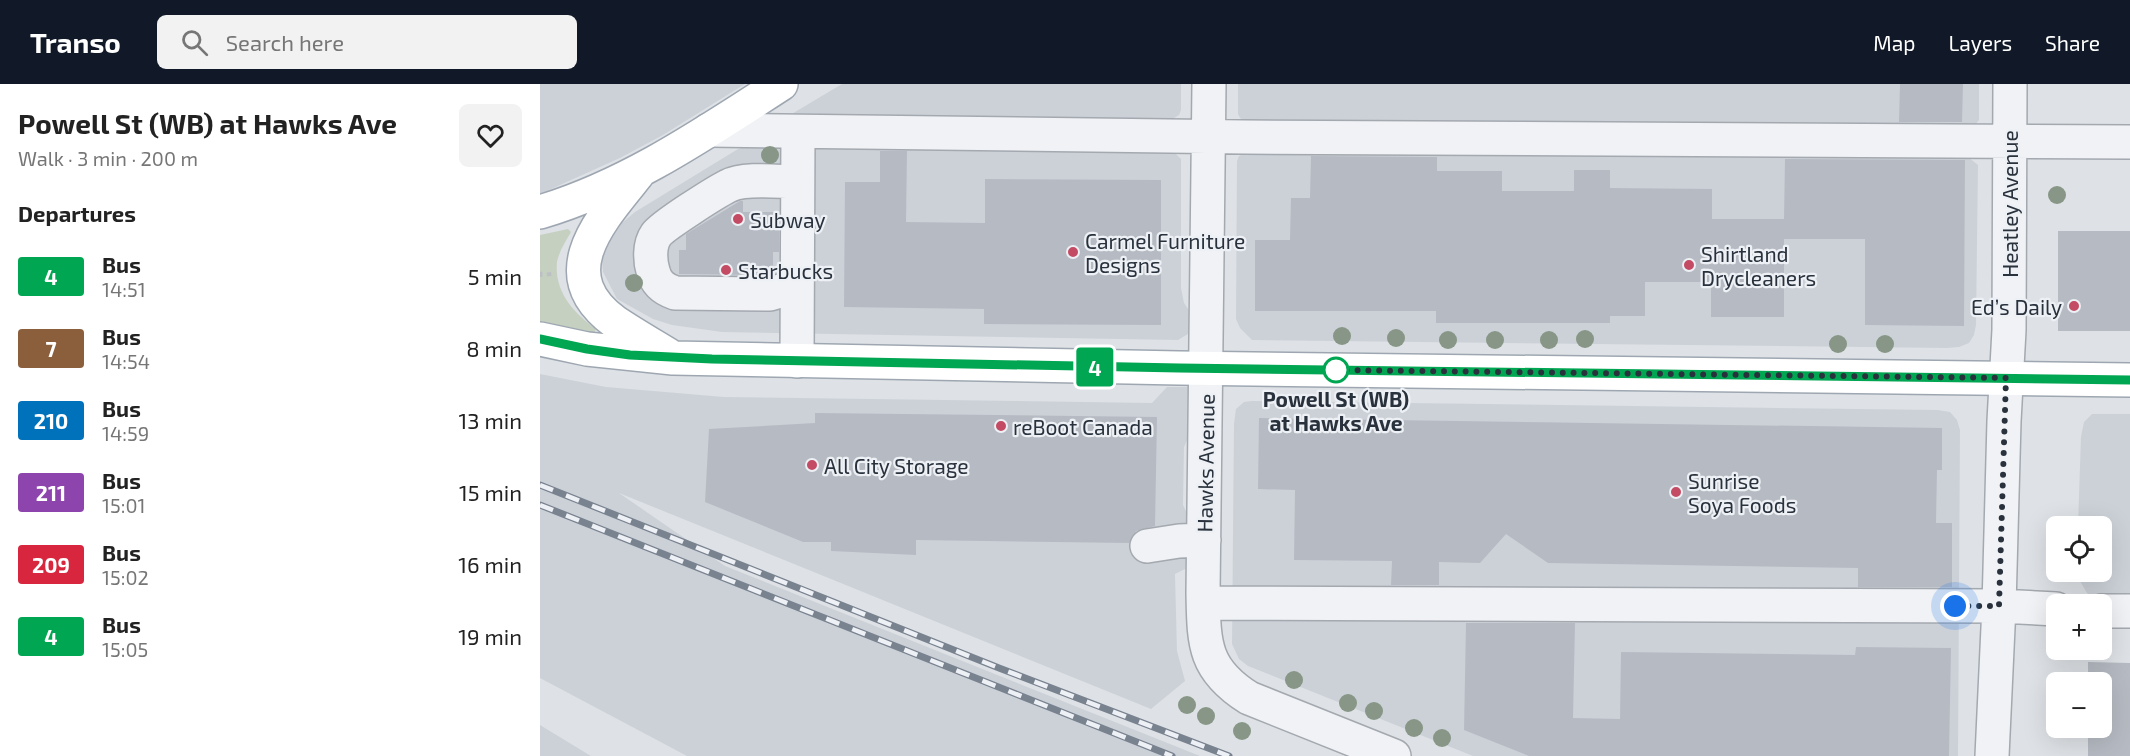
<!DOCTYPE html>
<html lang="en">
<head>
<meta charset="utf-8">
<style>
	:root { --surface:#fff; --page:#f2f2f2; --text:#222; --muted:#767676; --accent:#111827 }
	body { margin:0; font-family:"Exo 2",sans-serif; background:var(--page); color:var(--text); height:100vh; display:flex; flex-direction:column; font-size:22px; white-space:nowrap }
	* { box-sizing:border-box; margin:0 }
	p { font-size:20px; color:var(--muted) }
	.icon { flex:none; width:33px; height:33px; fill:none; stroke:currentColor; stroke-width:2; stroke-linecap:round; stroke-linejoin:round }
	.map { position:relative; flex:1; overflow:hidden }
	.side { display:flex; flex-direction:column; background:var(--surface); width:540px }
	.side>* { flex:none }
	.badge { padding:0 12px; border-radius:4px; font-size:21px; line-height:39px }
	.controls { position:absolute; left:1506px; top:432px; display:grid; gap:12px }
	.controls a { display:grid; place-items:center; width:66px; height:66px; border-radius:9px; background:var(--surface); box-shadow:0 6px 24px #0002; font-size:30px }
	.you { position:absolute; width:30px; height:30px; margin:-15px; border:4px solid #fff; border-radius:50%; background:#1a73e8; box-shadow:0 0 0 9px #1a73e833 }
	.map>.badge { position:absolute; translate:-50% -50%; box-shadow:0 0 0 3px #fff }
	h2 { padding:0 18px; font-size:22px; line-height:54px }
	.round { display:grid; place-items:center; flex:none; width:63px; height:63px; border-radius:9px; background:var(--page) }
	.overview { display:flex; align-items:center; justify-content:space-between; height:102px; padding:0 18px }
	h1 { font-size:28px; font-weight:700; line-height:45px }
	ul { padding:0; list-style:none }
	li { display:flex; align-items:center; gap:18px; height:72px; padding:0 18px }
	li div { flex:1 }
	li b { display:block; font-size:22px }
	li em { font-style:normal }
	li .badge { min-width:66px; font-weight:700; text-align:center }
	header { display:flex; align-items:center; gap:36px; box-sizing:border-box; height:84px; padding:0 30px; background:var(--accent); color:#fff }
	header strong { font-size:28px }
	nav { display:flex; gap:33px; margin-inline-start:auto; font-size:21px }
	.search { width:420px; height:54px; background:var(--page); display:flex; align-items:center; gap:15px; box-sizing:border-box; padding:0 21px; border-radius:9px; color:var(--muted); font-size:22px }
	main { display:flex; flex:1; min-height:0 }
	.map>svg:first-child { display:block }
	.built { fill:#ccd1d8 }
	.green { fill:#c5d0c0 }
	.building { fill:#b6bbc3 }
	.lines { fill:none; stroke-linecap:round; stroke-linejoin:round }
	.minor-casing { stroke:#a4a9b0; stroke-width:36 }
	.major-casing { stroke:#9ea7b1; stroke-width:36 }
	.path { stroke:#bcc0c5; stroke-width:4; stroke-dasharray:4.5 4.5; stroke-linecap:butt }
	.minor { stroke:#f0f2f5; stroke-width:33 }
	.major { stroke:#fff; stroke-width:33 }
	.rail-casing { stroke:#79828f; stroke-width:7 }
	.rail { stroke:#edf0f4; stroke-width:4.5; stroke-dasharray:14; stroke-linecap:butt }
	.tree { fill:#879686 }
	.line-casing { stroke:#fff; stroke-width:14 }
	.line { stroke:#00a651; stroke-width:9 }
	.walk { stroke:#28313c; stroke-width:6; stroke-dasharray:0 10.8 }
	.poi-dot { fill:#c34b64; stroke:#edf0f4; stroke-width:2 }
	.stop-dot { fill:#fff; stroke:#00a651; stroke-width:3 }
	.labels { text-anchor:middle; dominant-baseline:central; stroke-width:4.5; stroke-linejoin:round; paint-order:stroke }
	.street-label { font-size:21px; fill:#28313c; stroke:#edf0f4 }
	.poi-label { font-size:21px; fill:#28313c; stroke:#edf0f4; text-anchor:start }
	.stop-label { font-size:21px; font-weight:bold; fill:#28313c; stroke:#edf0f4 }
</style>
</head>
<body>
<header>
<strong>Transo</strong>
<div class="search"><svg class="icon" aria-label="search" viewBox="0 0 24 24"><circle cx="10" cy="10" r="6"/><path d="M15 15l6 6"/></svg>Search here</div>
<nav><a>Map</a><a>Layers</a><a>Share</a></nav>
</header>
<main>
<section class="side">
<div class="overview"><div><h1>Powell St (WB) at Hawks Ave</h1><p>Walk · 3 min · 200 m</p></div><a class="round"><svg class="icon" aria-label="heart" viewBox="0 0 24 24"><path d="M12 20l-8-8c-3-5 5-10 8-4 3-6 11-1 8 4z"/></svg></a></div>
<h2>Departures</h2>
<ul>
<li><span class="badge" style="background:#00a651;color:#fff">4</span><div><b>Bus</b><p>14:51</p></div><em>5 min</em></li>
<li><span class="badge" style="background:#8b5e3c;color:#fff">7</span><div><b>Bus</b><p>14:54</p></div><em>8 min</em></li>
<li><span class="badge" style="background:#0072bc;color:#fff">210</span><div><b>Bus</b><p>14:59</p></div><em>13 min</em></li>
<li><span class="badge" style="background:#8e44ad;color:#fff">211</span><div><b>Bus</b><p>15:01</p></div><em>15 min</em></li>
<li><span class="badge" style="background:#d7263d;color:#fff">209</span><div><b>Bus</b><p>15:02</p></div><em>16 min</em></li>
<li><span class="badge" style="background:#00a651;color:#fff">4</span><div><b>Bus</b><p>15:05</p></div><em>19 min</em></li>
</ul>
</section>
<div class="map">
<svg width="1590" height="672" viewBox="0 0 1590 672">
	<rect width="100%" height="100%" fill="#dee2e6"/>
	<path class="built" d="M0,0H205L123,51L80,74L0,110Z
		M302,0H641V26L639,31L626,39L625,64L635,69L641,75V204L644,219L651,229V245L648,250L638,256L182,248L132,241L113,235L77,215L63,188L62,177L66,163L72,151L83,138L95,128L198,65L209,61L255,28Z
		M698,0H1439V36L1432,45L1428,73L1438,81L1436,241L1434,251L1429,259L1419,263L1407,264L712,256L700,244L696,235L697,77L699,72L716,64L715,42L700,34L698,30Z
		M0,290L66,303L184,313L612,319L627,303H652L651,347L644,363L643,421L648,431L647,484L635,490L637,567L645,597L611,625L79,409L185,482L660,672H147L0,594Z
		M712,317L1398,326L1410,328L1417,336L1420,346L1418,672H933L708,582L699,575L692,560L694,340L696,325L704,318Z
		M1552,330H1590V522L1553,514L1547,509L1537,492V488H1562V442H1538L1541,353L1544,338Z
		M0,641L51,672H0Z"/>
	<path class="green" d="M28,145L31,148C26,157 19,167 17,178C14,208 34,229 56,245L54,249L0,237V151Z"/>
	<path class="building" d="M1360,0H1423L1422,38H1359Z
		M340,67H367L366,138L445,139V95L621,96V241L444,240V225L304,223L305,98H340Z
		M771,72L897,73V87H962V107H1034V86H1070V104L1172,105V135H1244L1245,75L1425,76L1424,242L1325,241V155H1244V233H1171V198H1105V232H1070V239H896V227H715V156H750L751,114H770Z
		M200,117H203V128H239V168H233V190L227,191L139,190V166H146V150Z
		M1518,147H1590V247H1518Z
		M275,329L617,333L615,442L596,447L589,459L376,456V471L291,467V458H263L165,418L169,345L275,339Z
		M719,334L1402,344V386H1397L1396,439H1412V503H1318V484L1008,479L966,450L940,479L899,478V501H851L852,477L754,476L755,406L718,405Z
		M926,539H1035L1033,634L1080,635L1081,568L1315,571L1316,563L1411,564L1409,672H989L924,646Z
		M1548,578L1590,579V672H1548V644H1562V598H1548Z"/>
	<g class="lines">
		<defs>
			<path id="minor" d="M669,0L663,509C664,559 663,585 709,614L854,672
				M169,46L705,53L1590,58
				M257,202L230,210L135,209C123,205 116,199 113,187C110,177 109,161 116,151C122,142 176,108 188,102C205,93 239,98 257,98
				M257,277L258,48
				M607,462L639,457L664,456
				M664,519L1459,522L1516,525
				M1562,527H1590
				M1452,672L1459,522L1464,337L1469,246L1470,0"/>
			<path id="major" d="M97,91C60,137 10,190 75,238C93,250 112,261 130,272
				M0,128C88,102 165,49 241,0
				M0,255L47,265L133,274L639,284L1590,296"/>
		</defs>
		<use href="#minor" class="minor-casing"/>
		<use href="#major" class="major-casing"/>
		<path class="path" d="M0,188L1,191L12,190"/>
		<use href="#minor" class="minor"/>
		<use href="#major" class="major"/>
		<defs>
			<path id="rail" d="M0,401L459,584L689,672
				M0,421L632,672"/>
		</defs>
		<use href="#rail" class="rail-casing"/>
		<use href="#rail" class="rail"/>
	</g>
	<g class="tree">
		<circle cx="230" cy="71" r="9"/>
		<circle cx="1517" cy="111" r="9"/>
		<circle cx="94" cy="199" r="9"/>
		<circle cx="802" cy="252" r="9"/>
		<circle cx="856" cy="254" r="9"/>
		<circle cx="1045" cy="255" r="9"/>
		<circle cx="908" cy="256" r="9"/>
		<circle cx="955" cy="256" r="9"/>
		<circle cx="1009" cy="256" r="9"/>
		<circle cx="1298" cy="260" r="9"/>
		<circle cx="1345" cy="260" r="9"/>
		<circle cx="754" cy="596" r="9"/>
		<circle cx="808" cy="619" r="9"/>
		<circle cx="647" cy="621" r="9"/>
		<circle cx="834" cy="627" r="9"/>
		<circle cx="666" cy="632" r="9"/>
		<circle cx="874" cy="644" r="9"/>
		<circle cx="702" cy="647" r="9"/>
		<circle cx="902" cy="654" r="9"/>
	</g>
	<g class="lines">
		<defs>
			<path id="line" d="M0,255L47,265L90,271L172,275L639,284L1590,296"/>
		</defs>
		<use href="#line" class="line-casing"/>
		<use href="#line" class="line"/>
		<path class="walk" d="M796,286L1466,294L1459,522H1415"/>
	</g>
	<g class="poi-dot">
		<circle cx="198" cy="135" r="6"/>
		<circle cx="533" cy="168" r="6"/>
		<circle cx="1149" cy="181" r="6"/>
		<circle cx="186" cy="186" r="6"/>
		<circle cx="1534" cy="222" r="6"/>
		<circle cx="461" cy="342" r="6"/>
		<circle cx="272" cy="381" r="6"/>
		<circle cx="1136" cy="408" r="6"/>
	</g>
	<circle class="stop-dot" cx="796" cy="286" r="12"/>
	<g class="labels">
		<g class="street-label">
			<text transform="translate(1469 120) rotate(-90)">Heatley Avenue</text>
			<text transform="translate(665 379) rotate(-89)">Hawks Avenue</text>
		</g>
		<g class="poi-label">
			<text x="210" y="135">Subway</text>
			<text x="545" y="156">Carmel Furniture<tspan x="545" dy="24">Designs</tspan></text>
			<text x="1161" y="169">Shirtland<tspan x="1161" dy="24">Drycleaners</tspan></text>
			<text x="198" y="186">Starbucks</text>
			<text x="1522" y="222" text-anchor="end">Ed’s Daily</text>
			<text x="473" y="342">reBoot Canada</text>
			<text x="284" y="381">All City Storage</text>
			<text x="1148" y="396">Sunrise<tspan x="1148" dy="24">Soya Foods</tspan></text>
		</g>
		<g class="stop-label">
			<text x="796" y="314">Powell St (WB)<tspan x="796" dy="24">at Hawks Ave</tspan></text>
		</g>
	</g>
</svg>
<div class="controls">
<a><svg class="icon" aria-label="locate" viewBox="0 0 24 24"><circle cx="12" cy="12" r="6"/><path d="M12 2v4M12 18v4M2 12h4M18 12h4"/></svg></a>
<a>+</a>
<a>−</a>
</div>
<div class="you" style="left:1415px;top:522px"></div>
<b class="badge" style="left:555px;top:283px;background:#00a651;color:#fff">4</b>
</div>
</main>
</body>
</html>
